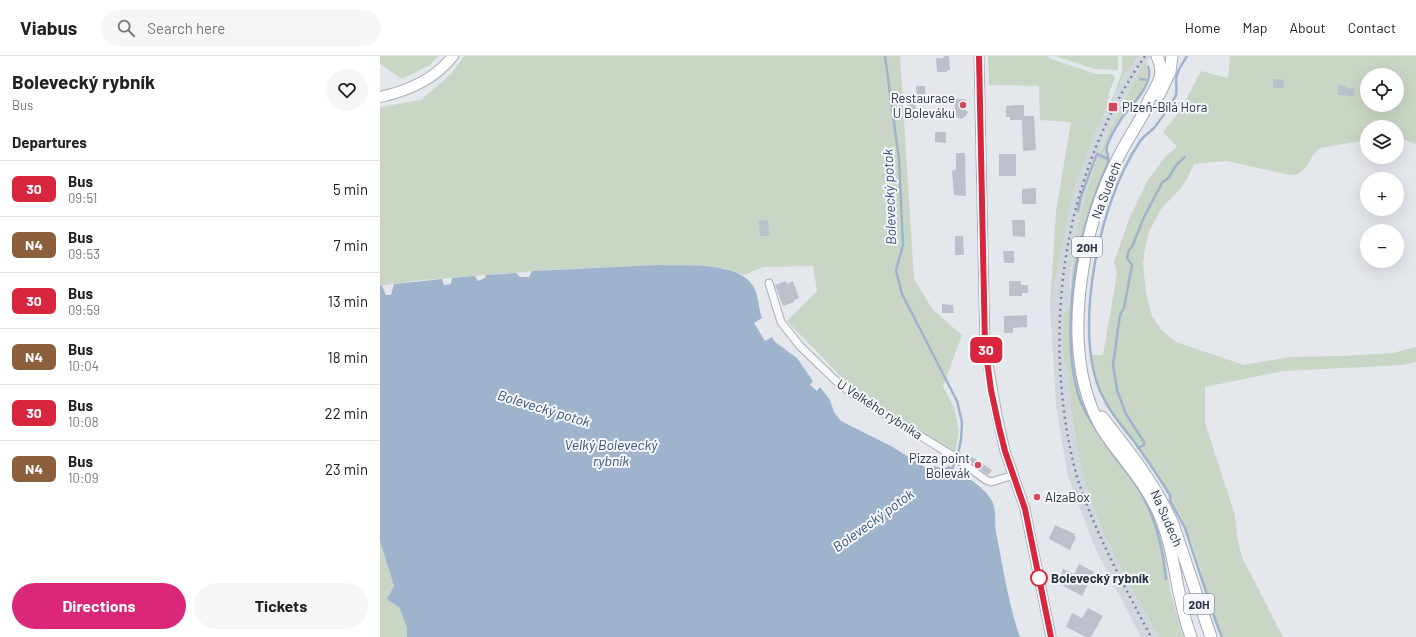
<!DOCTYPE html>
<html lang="en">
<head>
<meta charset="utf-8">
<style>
	:root { --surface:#fff; --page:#f6f6f6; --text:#222; --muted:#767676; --line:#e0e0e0; --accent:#db2777 }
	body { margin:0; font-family:Barlow,sans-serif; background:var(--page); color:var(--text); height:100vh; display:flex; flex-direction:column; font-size:15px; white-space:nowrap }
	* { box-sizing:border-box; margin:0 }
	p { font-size:13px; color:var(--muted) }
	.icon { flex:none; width:22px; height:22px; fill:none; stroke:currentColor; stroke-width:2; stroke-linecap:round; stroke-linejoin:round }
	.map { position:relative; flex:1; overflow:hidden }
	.drawer { display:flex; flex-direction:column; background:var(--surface); width:380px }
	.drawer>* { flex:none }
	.badge { padding:0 8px; border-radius:6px; font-size:14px; line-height:26px }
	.fabs { position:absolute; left:980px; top:12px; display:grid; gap:8px }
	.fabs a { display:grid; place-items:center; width:44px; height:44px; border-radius:50%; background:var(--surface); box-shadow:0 4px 16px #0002; font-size:20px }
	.map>.badge { position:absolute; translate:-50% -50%; box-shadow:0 0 0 2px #fff }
	h2 { padding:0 12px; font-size:15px; line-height:36px }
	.round { display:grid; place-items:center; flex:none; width:42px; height:42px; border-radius:21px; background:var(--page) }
	.headline { display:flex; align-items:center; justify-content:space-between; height:68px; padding:0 12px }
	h1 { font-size:19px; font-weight:700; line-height:30px }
	.button { display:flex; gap:8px; margin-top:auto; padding:8px 12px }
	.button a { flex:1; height:46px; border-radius:24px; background:var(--accent); color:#fff; font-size:16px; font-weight:700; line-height:46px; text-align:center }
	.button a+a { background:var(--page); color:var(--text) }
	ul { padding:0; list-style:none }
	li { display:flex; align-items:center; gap:12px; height:56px; padding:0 12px; border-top:1px solid var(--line) }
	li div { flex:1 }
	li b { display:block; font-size:15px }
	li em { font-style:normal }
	li .badge { min-width:44px; font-weight:700; text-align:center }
	header { display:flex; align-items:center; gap:24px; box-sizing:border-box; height:56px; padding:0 20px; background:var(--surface); border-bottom:1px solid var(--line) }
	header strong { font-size:19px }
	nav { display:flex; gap:22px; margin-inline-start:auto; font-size:14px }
	.search { width:280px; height:36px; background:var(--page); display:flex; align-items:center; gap:10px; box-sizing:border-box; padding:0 14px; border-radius:22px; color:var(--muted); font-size:15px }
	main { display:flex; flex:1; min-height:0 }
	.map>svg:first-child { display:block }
	.built { fill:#d2d6de }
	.green { fill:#c9d6c5; fill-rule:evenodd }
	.water { fill:#9fb4cc }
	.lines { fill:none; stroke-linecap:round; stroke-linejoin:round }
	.stream { stroke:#9fb4cc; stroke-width:2.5 }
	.building { fill:#bbc0ca }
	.minor-casing { stroke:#a9aeb7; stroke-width:9 }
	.tertiary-casing { stroke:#a9aeb7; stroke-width:11 }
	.secondary-casing { stroke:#a9aeb7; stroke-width:12 }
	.primary-casing { stroke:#a3abb8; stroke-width:13 }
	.minor { stroke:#f7f8fa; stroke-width:7 }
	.tertiary { stroke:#f7f8fa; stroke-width:9 }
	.secondary { stroke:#fff; stroke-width:10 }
	.primary { stroke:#fff; stroke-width:11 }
	.rail { stroke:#7d8696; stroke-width:2.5; stroke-dasharray:2 4; stroke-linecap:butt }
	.line-casing { stroke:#fff; stroke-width:9 }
	.line { stroke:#d7263d; stroke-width:6 }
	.poi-dot { fill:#d1495b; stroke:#f4f6f9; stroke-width:1.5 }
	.stop-dot { fill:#fff; stroke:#d7263d; stroke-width:2 }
	.labels { text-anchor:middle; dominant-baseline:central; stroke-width:4; stroke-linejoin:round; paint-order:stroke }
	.shield { fill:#f4f6f9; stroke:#676e7b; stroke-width:1 }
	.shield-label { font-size:12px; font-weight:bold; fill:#2b3445 }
	.poi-label { font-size:13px; fill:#2b3445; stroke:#f4f6f9; text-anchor:end }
	.street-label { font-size:13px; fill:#2b3445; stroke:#f4f6f9 }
	.stop-label { font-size:13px; font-weight:bold; fill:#2b3445; stroke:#f4f6f9; text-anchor:start }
	.water-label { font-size:14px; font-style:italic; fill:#34527a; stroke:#f4f6f9 }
</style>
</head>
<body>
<header>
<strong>Viabus</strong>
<div class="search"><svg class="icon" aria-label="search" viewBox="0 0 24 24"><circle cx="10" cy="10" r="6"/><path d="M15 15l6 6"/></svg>Search here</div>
<nav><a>Home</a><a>Map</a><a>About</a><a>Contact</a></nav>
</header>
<main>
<section class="drawer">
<div class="headline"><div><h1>Bolevecký rybník</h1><p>Bus</p></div><a class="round"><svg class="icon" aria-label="heart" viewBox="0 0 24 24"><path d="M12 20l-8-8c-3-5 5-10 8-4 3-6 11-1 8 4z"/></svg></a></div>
<h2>Departures</h2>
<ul>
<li><span class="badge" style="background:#d7263d;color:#fff">30</span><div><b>Bus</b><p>09:51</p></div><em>5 min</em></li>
<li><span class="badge" style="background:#8b5e3c;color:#fff">N4</span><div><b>Bus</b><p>09:53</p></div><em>7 min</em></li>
<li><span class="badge" style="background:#d7263d;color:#fff">30</span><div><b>Bus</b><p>09:59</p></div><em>13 min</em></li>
<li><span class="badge" style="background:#8b5e3c;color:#fff">N4</span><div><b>Bus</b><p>10:04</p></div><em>18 min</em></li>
<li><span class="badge" style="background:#d7263d;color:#fff">30</span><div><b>Bus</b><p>10:08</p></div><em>22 min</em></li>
<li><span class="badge" style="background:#8b5e3c;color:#fff">N4</span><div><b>Bus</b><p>10:09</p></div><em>23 min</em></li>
</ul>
<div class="button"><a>Directions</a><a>Tickets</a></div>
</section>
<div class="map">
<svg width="1036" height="581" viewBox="0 0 1036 581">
	<rect width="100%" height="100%" fill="#e4e7ec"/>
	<path class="built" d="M760,0H771L742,45L726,80L712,115L698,172L690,221L689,290L690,334L693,374L708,433L728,486L779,581H761L717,496L688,421L676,350L670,251L690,149L702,109L714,79L733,40L747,14L753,6L755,7Z"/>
	<path class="green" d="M0,0H58L50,9L22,23L0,8Z
		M84,0H520L534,223L553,254L582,279L563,330L574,352L579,374L575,398L475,335L407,265L437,235L433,210L383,211L364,219L345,212L278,209L167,214L32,225L0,230V51L41,44L72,17Z
		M608,0H667L671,3L716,18H732L735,22L728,39L730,40L727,45L730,46L714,79L697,125L690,149L670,251L676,155L691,66L660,64L659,30L609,29Z
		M675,0H738V14L715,13Z
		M742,0H760L747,14L734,38L742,16Z
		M850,0H1036V88L1017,81V71H987V84L940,92C927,101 930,119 910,119L847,105L814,108L808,121L802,131L781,153L769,176L765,192L763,207L766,238L772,260L782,275L796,286L864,309L909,301L962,300L1013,297L1036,291V306L1023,309L903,315L825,331V367L855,459L857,481L862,501L903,581H843C826,540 819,495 798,455C785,429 768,406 751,383C740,368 727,353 720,335C715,324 713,312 712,299H723L737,218L734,206L750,161L768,124L785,101L797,91L783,76L801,53L821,15L848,22ZM987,19H1017V49H987Z
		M766,6L768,8L766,10L768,17L765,29L758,41L742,61L726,90L728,105L706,161L693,230L691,253L692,291L698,330L710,360L753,423L772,452L784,493L790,534L803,581H779C762,550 744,519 729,487C703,434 690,374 689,316C679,300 683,276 684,257L690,251C691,161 718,82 766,6Z
		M0,485L14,530L8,539L9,545L19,551L27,572V581H0Z"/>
	<path class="water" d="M278,209C303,210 359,205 373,230C379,239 378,252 382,262L374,267L385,285L392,281L395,286L417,302L433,325L430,329L437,335L440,331L450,344L454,356L461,365L511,390L551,415L555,410L563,413L569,410C583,419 604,430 612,445C617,455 614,465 616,476C623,510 628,547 640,581H27V572L19,551L9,545L7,542L14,530L0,485V230H2L6,239H11L14,228L62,223L64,229L71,228L72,222L95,220L98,225L105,222L106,219L136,217L140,221H149L152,215Z"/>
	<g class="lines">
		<path class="stream" d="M505,0L519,103L523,189L516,214L522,238L577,345L582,366L581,384L577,402L571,415
			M807,0C802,9 797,13 796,24C796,29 797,35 796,39C794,45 778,67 774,72C769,77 762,81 759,87C720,144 692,273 721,337C729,355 741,369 753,384C766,402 778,420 790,439V444L805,472L836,566L842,581
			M760,23L768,24
			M698,155L701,140L717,98L728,103
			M721,381C713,369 705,357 700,344C683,294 691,217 706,167C710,153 715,138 721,124C723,118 726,113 728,107C730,101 725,95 727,90C730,80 738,68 743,60C752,49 775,26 768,11
			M725,387C736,403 749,418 760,435C776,462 783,492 786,523
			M758,392L764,389V386L746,358L737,334L733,309L740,259L744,252L752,209L747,202L749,194L752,191L764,161L782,127L789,121L797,108L805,101"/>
	</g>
	<path class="building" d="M565,0H569L570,14H567V16H557L556,2H563Z
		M893,23L904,24L903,32H893Z
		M958,29L967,30V32L975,33L974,40L958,39Z
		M536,30H545L546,45H537Z
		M527,39H535L536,64H528Z
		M575,43H585L587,48L583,52L588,56L586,60L581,63L575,60Z
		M637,49H644V60H654L656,94L643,95L642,64H630V61H626V50Z
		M555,76H566V87L555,86Z
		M576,97H585L586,140L574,139L572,116L573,114H576Z
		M619,98H636V120H619Z
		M656,132V148H642V133Z
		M388,164L389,180H380L379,165Z
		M632,164H645V181L633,180Z
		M575,180H583L584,199H575Z
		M623,195H634V207H624Z
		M406,225L407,228L413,225L419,242L414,244V246L403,250L395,229Z
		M629,225H641V229H648V237H642V240H629Z
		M562,248L573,249L574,257H562Z
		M647,259V271L633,272V277H624V260Z
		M589,399L612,414L608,419L586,403Z
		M675,469L695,478L694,480L696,481L690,494L669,483Z
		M699,508L714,516L702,540L678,527L683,513L694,518Z
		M708,552L723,560L711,581H706L686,571L692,557L702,562Z"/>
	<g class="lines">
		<defs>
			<path id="minor" d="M389,227L401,266L420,290L454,323L475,340L573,400L606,424L611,426L634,419"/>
			<path id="tertiary" d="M599,0L605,291L617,359L625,395L645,453L671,581"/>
			<path id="secondary" d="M0,41C28,35 55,23 73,0"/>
			<path id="primary" d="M777,0C780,7 782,14 780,21C778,29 773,36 769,44C767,48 765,53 763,58C756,71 748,83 741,96C723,130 710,168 704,206C694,262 693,330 726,379C745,406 767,429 780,460C796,498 796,542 811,581
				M779,39L790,16L792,0
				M722,361C749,395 775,428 793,468L831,581"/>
		</defs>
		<use href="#minor" class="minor-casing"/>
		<use href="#tertiary" class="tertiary-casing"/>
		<use href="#secondary" class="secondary-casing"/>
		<use href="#primary" class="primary-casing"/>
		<use href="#minor" class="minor"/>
		<use href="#tertiary" class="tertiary"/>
		<use href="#secondary" class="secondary"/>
		<use href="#primary" class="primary"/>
		<path class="rail" d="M765,0C702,91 675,200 680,311C682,348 687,385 697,421C715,477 744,529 771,581"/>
	</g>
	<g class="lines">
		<defs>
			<path id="line" d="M599,0L605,290L611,334L619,371L625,395L645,453L671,581"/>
		</defs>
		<use href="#line" class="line-casing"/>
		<use href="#line" class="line"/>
	</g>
	<g class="poi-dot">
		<circle cx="583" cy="49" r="4"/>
		<rect x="728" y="46" width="10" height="10" rx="2"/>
		<circle cx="598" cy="409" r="4"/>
		<circle cx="657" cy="441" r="4"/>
	</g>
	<circle class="stop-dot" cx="659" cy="522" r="8"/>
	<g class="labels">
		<g class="shield">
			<rect x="692" y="181" width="30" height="20" rx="3"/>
			<rect x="804" y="538" width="30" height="20" rx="3"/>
		</g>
		<g class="shield-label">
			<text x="707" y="191">20H</text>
			<text x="819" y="548">20H</text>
		</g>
		<g class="poi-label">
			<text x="575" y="42">Restaurace<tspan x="575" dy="15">U Boleváku</tspan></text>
			<text x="742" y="51" text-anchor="start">Plzeň-Bílá Hora</text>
			<text x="590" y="402">Pizza point<tspan x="590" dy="15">Bolevák</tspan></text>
			<text x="665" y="441" text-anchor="start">AlzaBox</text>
		</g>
		<g class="street-label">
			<text transform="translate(726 134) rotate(-69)">Na Sudech</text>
			<text transform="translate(500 353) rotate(33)">U Velkého rybníka</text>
			<text transform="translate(787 462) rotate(66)">Na Sudech</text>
		</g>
		<g class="stop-label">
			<text x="671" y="522">Bolevecký rybník</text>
		</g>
		<g class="water-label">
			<text transform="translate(509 141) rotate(-92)">Bolevecký potok</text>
			<text transform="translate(164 352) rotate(17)">Bolevecký potok</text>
			<text x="231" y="388">Velký Bolevecký<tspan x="231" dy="16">rybník</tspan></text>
			<text transform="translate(493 464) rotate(-36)">Bolevecký potok</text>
		</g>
	</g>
</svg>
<div class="fabs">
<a><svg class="icon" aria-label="locate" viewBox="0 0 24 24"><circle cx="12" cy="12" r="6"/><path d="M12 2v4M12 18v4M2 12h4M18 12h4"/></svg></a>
<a><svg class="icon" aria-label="layers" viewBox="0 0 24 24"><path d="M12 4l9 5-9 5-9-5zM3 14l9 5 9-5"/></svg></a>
<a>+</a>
<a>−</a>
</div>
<b class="badge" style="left:606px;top:294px;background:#d7263d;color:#fff">30</b>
</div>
</main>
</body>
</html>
